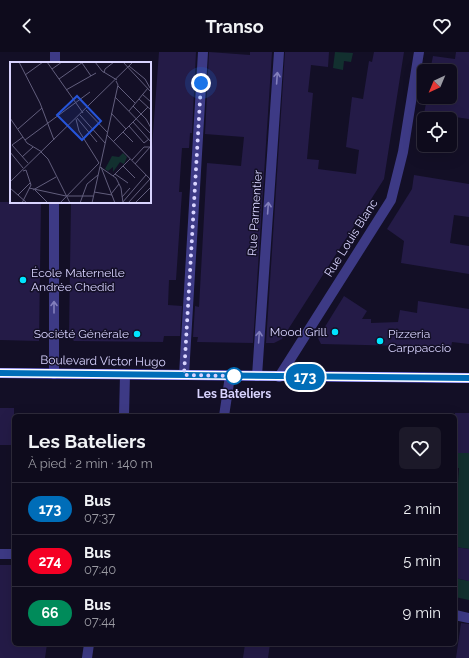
<!DOCTYPE html>
<html lang="fr">
<head>
<meta charset="utf-8">
<style>
	:root { --surface:#0e0b1c; --page:#1c1929; --text:#f1f3f6; --muted:#9b9ba3; --line:#2e2b3b }
	body { margin:0; font-family:Raleway,sans-serif; background:var(--page); color:var(--text); height:100vh; display:flex; flex-direction:column; font-size:15px; white-space:nowrap }
	* { box-sizing:border-box; margin:0 }
	p { font-size:13px; color:var(--muted) }
	.icon { flex:none; width:22px; height:22px; fill:none; stroke:currentColor; stroke-width:2; stroke-linecap:round; stroke-linejoin:round }
	.map { position:relative; flex:1; overflow:hidden }
	.panel { position:absolute; left:12px; top:362px; width:445px; height:232px; display:flex; flex-direction:column; background:var(--surface); border-radius:6px; box-shadow:0 4px 16px #0002,0 0 0 1px var(--line) }
	.panel>* { flex:none }
	.badge { padding:0 8px; border-radius:13px; font-size:14px; line-height:26px }
	.needle { width:26px; rotate:224deg }
	.tools { position:absolute; left:417px; top:12px; display:grid; gap:8px }
	.tools a { display:grid; place-items:center; width:40px; height:40px; border-radius:6px; background:var(--surface); box-shadow:0 4px 16px #0002,0 0 0 1px var(--line); font-size:20px }
	.you { position:absolute; width:20px; height:20px; margin:-10px; border:3px solid #fff; border-radius:50%; background:#1a73e8; box-shadow:0 0 0 6px #1a73e833 }
	.map>.badge { position:absolute; translate:-50% -50%; box-shadow:0 0 0 2px #fff }
	.round { display:grid; place-items:center; flex:none; width:42px; height:42px; border-radius:6px; background:var(--page) }
	.headline { display:flex; align-items:center; justify-content:space-between; height:68px; padding:0 16px }
	h1 { font-size:19px; font-weight:700; line-height:30px }
	ul { padding:0; list-style:none }
	li { display:flex; align-items:center; gap:12px; height:52px; padding:0 16px; border-top:1px solid var(--line) }
	li div { flex:1 }
	li b { display:block; font-size:15px }
	li em { font-style:normal }
	li .badge { min-width:44px; font-weight:700; text-align:center }
	header { display:flex; justify-content:space-between; align-items:center; height:52px; padding:0 16px; background:var(--surface); font-size:18px; font-weight:700 }
	.map>svg:first-child { display:block }
	.green { fill:#12302f }
	.building { fill:#241b47 }
	.lines { fill:none; stroke-linecap:round; stroke-linejoin:round }
	.minor { stroke:#3d3a85; stroke-width:10 }
	.secondary { stroke:#6f6bff; stroke-width:10 }
	.oneway { stroke:#837fbc }
	.line-casing { stroke:#fff; stroke-width:9 }
	.line { stroke:#006db8; stroke-width:6 }
	.walk { stroke:#d9d4ff; stroke-width:4; stroke-dasharray:0 7.2 }
	.poi-dot { fill:#00e5ff; stroke:#130f26; stroke-width:1.5 }
	.stop-dot { fill:#fff; stroke:#006db8; stroke-width:2 }
	.labels { text-anchor:middle; dominant-baseline:central; stroke-width:3; stroke-linejoin:round; paint-order:stroke }
	.street-label { font-size:12px; fill:#d9d4ff; stroke:#130f26 }
	.poi-label { font-size:12px; fill:#d9d4ff; stroke:#130f26; text-anchor:start }
	.stop-label { font-size:12px; font-weight:bold; fill:#d9d4ff; stroke:#130f26 }
	.inset-road { fill:none; stroke:#625e7d; stroke-width:1 }
	.view { fill:#2655da; fill-opacity:0.15; stroke:#2655da; stroke-width:2 }
	.inset-edge { fill:none; stroke:#d9d4ff; stroke-width:2 }
</style>
</head>
<body>
<header><svg class="icon" aria-label="back" viewBox="0 0 24 24"><path d="M15 5l-7 7 7 7"/></svg>Transo<svg class="icon" aria-label="heart" viewBox="0 0 24 24"><path d="M12 20l-8-8c-3-5 5-10 8-4 3-6 11-1 8 4z"/></svg></header>
<div class="map">
<svg width="469" height="606" viewBox="0 0 469 606">
	<rect width="100%" height="100%" fill="#130f26"/>
	<path class="green" d="M335,0L353,1L351,10L344,9L343,18L333,16Z
		M455,401H469V497L455,495V431H458L459,416H455Z
		M455,526L469,529V548L455,545Z"/>
	<path class="building" d="M159,0H196L192,81H190L189,96H182L179,140H182L176,228H169L168,253L182,254L180,284H164L163,290L74,289L69,283L71,150H150V122Z
		M209,0L250,3V0H272L253,291L197,290L198,285H193L195,254L199,255L207,111L241,114L244,85L205,82Z
		M285,0H329L328,15L311,13L308,40L313,41L307,107L319,108L318,117L356,122L359,98L346,95L352,45L363,47L369,9L372,10L374,0H404L384,127L282,287L274,291H266Z
		M456,0H469V67L455,65L454,67H423L427,46L450,45V19H430L433,4L455,7Z
		M414,123L469,132V165L454,163L450,191L469,194V222L401,211L404,189L387,177L412,137Z
		M0,150H41L39,289L0,288Z
		M344,244L367,259L362,267H371V271L398,270L400,258L417,261L418,249L469,257V292L452,290L451,295L321,292L318,286Z
		M0,356H14V393H0Z
		M455,361H469V401H455Z
		M455,495L469,497V529L455,526Z
		M0,513H14V592H47L45,606H0Z
		M461,571L469,572V606H456Z
		M245,592H270L268,606H243Z"/>
	<g class="lines">
		<path class="minor" d="M55,11V0
			M54,322V150
			M184,323L203,0
			M257,324L279,0
			M279,325L391,148L403,100L419,0
			M124,364L125,323
			M224,364L230,324
			M0,502H14
			M455,563L469,566
			M87,606L89,592"/>
		<path class="secondary" d="M0,321L469,326"/>
	</g>
	<defs><path id="oneway-shaft" d="M-6 0H5M1.5-3L5.5 0L1.5 3" fill="none" stroke-width="1.6" stroke-linecap="round" stroke-linejoin="round"/></defs>
	<g class="oneway">
		<use href="#oneway-shaft" transform="translate(277 26) rotate(-86)"/>
		<use href="#oneway-shaft" transform="translate(268 156) rotate(-86)"/>
		<use href="#oneway-shaft" transform="translate(54 255) rotate(-90)"/>
		<use href="#oneway-shaft" transform="translate(259 285) rotate(-86)"/>
	</g>
	<g class="lines">
		<defs>
			<path id="line" d="M0,321L469,326"/>
		</defs>
		<use href="#line" class="line-casing"/>
		<use href="#line" class="line"/>
		<path class="walk" d="M201,31L184,323L234,324"/>
	</g>
	<g class="poi-dot">
		<circle cx="23" cy="228" r="4"/>
		<circle cx="335" cy="280" r="4"/>
		<circle cx="137" cy="282" r="4"/>
		<circle cx="380" cy="289" r="4"/>
	</g>
	<circle class="stop-dot" cx="234" cy="324" r="8"/>
	<g class="labels">
		<g class="street-label">
			<text transform="translate(255 161) rotate(-86)">Rue Parmentier</text>
			<text transform="translate(351 186) rotate(-58)">Rue Louis Blanc</text>
			<text transform="translate(103 309) rotate(1)">Boulevard Victor Hugo</text>
		</g>
		<g class="poi-label">
			<text x="31" y="221">École Maternelle<tspan x="31" dy="14">Andrée Chedid</tspan></text>
			<text x="327" y="280" text-anchor="end">Mood Grill</text>
			<text x="129" y="282" text-anchor="end">Société Générale</text>
			<text x="388" y="282">Pizzeria<tspan x="388" dy="14">Carppaccio</tspan></text>
		</g>
		<g class="stop-label">
			<text x="234" y="342">Les Bateliers</text>
		</g>
	</g>
	<g transform="translate(10 10)">
		<rect width="141" height="141" fill="#130f26"/>
		<path d="M113,91L117,95L114,102L110,100L103,110V105L98,109L95,107L102,94L109,95Z" fill="#12302f"/>
		<path class="inset-road" d="M9,0L30,41L44,78M37,0L73,51M85,0L92,9L107,18M113,0L141,30M72,1L81,14M119,4L135,17L140,26M42,7L52,0M94,11L95,7L104,0M15,13L33,0M49,17L73,0M108,24L125,41M56,28L86,11M132,32L141,40M105,35L141,72M129,37L141,48M123,44L136,57L141,66M76,48L97,70M119,49L138,26M101,51L116,67M70,53L95,81M0,56L17,81L32,90M67,56L87,80M66,57L69,69L89,101M123,60L141,80M119,64L134,81L139,77M8,67L32,46M113,70L123,80M97,73L141,118M13,75L2,83L18,101M15,78L80,30M103,80L138,45M0,90L13,106M31,90L38,97L60,141M12,95L23,85M122,98L134,85H140M125,102L141,84M113,104L125,116M90,105L106,116L111,126L113,141M91,105L105,141M105,112L118,121M103,114L120,97M0,120L123,0M0,126L17,141M19,126L56,134H83M23,128L46,115M25,128L38,141M84,130L102,133M101,132L109,122M8,133L20,121M112,135L120,126M12,141L21,123L16,108L13,109M50,141L89,101M70,141L77,122L88,113M82,141L108,23L106,19M112,141L136,113M118,141L140,117M125,141L141,125"/>
		<path class="view" d="M67,34L91,59L72,78L47,53Z"/>
		<rect width="141" height="141" class="inset-edge"/>
	</g>
</svg>
<div class="tools">
<a><svg class="needle" viewBox="-14 -14 28 28"><path d="M0-13l5 13h-10z" fill="#e53935"/><path d="M0 13l5-13h-10z" fill="#9b9ba3"/></svg></a>
<a><svg class="icon" aria-label="locate" viewBox="0 0 24 24"><circle cx="12" cy="12" r="6"/><path d="M12 2v4M12 18v4M2 12h4M18 12h4"/></svg></a>
</div>
<div class="you" style="left:201px;top:31px"></div>
<b class="badge" style="left:305px;top:325px;background:#006db8;color:#fff">173</b>
<section class="panel">
<div class="headline"><div><h1>Les Bateliers</h1><p>À pied · 2 min · 140 m</p></div><a class="round"><svg class="icon" aria-label="heart" viewBox="0 0 24 24"><path d="M12 20l-8-8c-3-5 5-10 8-4 3-6 11-1 8 4z"/></svg></a></div>
<ul>
<li><span class="badge" style="background:#006db8;color:#fff">173</span><div><b>Bus</b><p>07:37</p></div><em>2 min</em></li>
<li><span class="badge" style="background:#f50024;color:#fff">274</span><div><b>Bus</b><p>07:40</p></div><em>5 min</em></li>
<li><span class="badge" style="background:#008b5a;color:#fff">66</span><div><b>Bus</b><p>07:44</p></div><em>9 min</em></li>
</ul>
</section>
</div>
</body>
</html>
